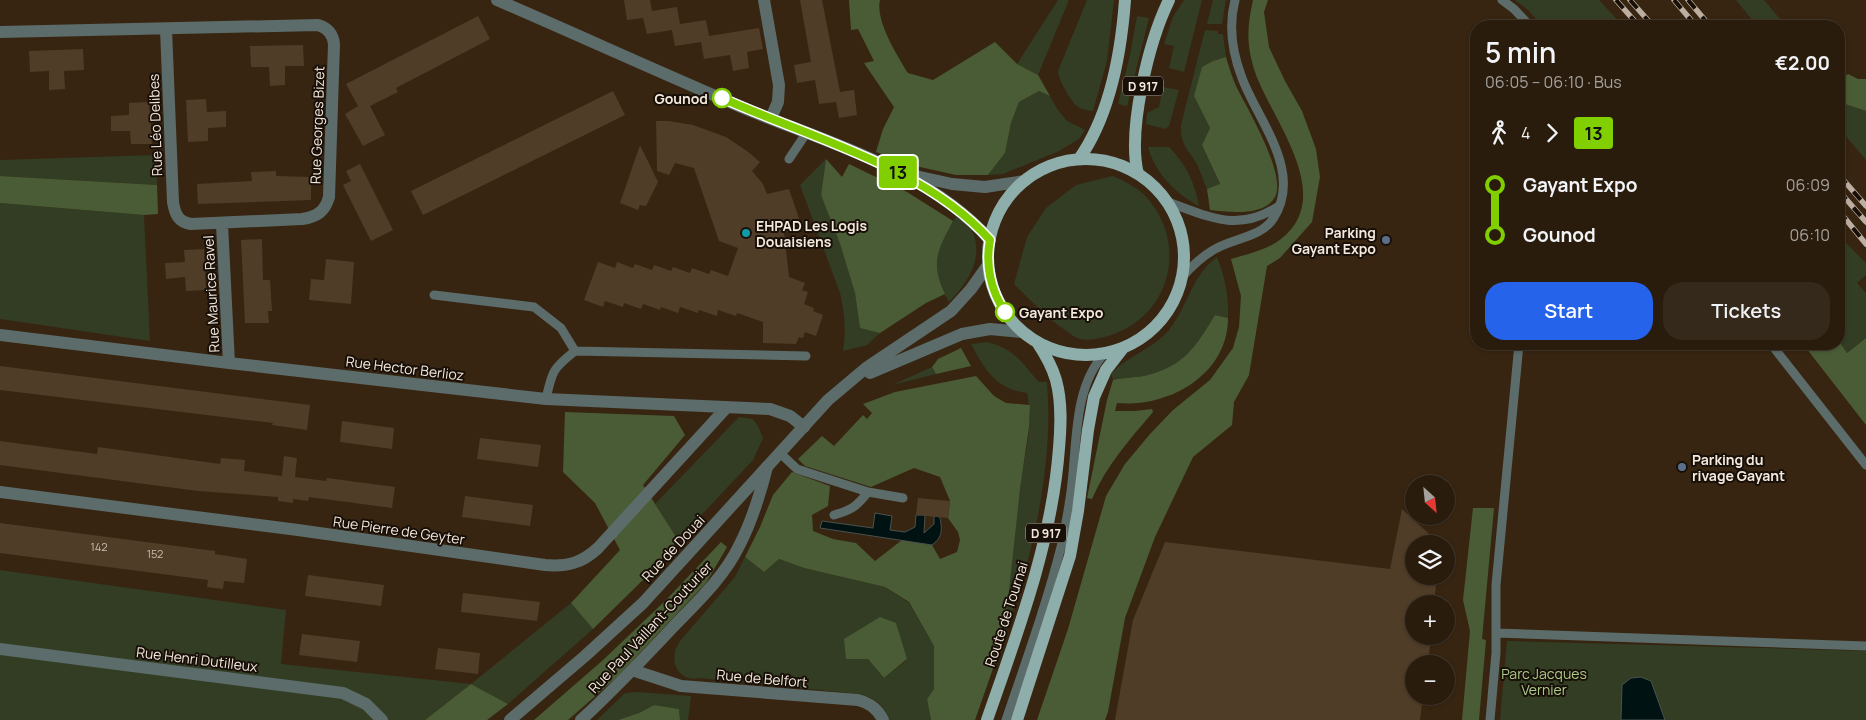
<!DOCTYPE html>
<html lang="en">
<head>
<meta charset="utf-8">
<style>
	:root { --surface:#291c0d; --page:#35291b; --text:#f1f3f6; --muted:#a5a19d; --line:#453a2e; --accent:#2563eb }
	body { margin:0; font-family:Manrope,sans-serif; background:var(--page); color:var(--text); height:100vh; display:flex; flex-direction:column; font-size:19px; white-space:nowrap }
	* { box-sizing:border-box; margin:0 }
	p { font-size:16px; color:var(--muted) }
	.icon { flex:none; width:28px; height:28px; fill:none; stroke:currentColor; stroke-width:2; stroke-linecap:round; stroke-linejoin:round }
	.map { position:relative; flex:1; overflow:hidden }
	.panel { position:absolute; left:1470px; top:20px; width:375px; height:330px; display:flex; flex-direction:column; background:var(--surface); border-radius:20px; box-shadow:0 1px 4px #0004,0 0 0 1px var(--line) }
	.panel>* { flex:none }
	.badge { padding:0 10px; border-radius:4px; font-size:18px; line-height:32px }
	.needle { width:32px; rotate:153deg }
	.controls { position:absolute; left:1405px; top:475px; display:grid; gap:10px }
	.controls a { display:grid; place-items:center; width:50px; height:50px; border-radius:50%; background:var(--surface); box-shadow:0 1px 4px #0004,0 0 0 1px var(--line); font-size:25px }
	.map>.badge { position:absolute; translate:-50% -50%; box-shadow:0 0 0 2px #fff }
	.legs { display:flex; align-items:center; gap:8px; height:55px; padding:0 15px; font-size:16px }
	.legs p { margin-inline-start:auto }
	.overview { display:flex; align-items:center; justify-content:space-between; height:85px; padding:0 15px }
	h1 { font-size:28px; font-weight:600; line-height:38px }
	.primary-button { display:flex; gap:10px; margin-top:auto; padding:10px 15px }
	.primary-button a { flex:1; height:58px; border-radius:20px; background:var(--accent); color:#fff; font-size:20px; font-weight:600; line-height:58px; text-align:center }
	.primary-button a+a { background:var(--page); color:var(--text) }
	ul { padding:0 15px; list-style:none }
	li { display:flex; align-items:center; gap:18px; height:50px; font-size:19px }
	li i { display:grid; place-items:center; width:8px; height:100%; margin:0 6px; background:currentColor }
	li i::after { content:''; width:12px; height:12px; margin:-6px; border:4px solid; border-radius:50%; background:var(--surface) }
	li p { margin-inline-start:auto }
	li:first-child i { background:linear-gradient(#0000 50%,currentColor 0) }
	li:last-child i { background:linear-gradient(currentColor 50%,#0000 0) }
	.map>svg:first-child { display:block }
	.green { fill:#323d24; fill-rule:evenodd }
	.forest { fill:#4a5c35 }
	.water { fill:#011212; stroke:#4a524f }
	.building { fill:#503d28 }
	.lines { fill:none; stroke-linecap:round; stroke-linejoin:round }
	.service { stroke:#5c6c6a; stroke-width:9 }
	.minor { stroke:#5c6c6a; stroke-width:12 }
	.tertiary { stroke:#5c6c6a; stroke-width:12 }
	.primary { stroke:#8eaeac; stroke-width:12 }
	.rail-casing { stroke:#bcaea0; stroke-width:5.5 }
	.rail { stroke:#181008; stroke-width:4; stroke-dasharray:11; stroke-linecap:butt }
	.line-1-casing { stroke:#fff; stroke-width:11 }
	.line-1 { stroke:#81cf00; stroke-width:8 }
	.stop-1-dot { fill:#fff; stroke:#81cf00; stroke-width:2.5 }
	.culture-dot { fill:#0f9aa8; stroke:#181008; stroke-width:2 }
	.service-dot { fill:#5c6f8a; stroke:#181008; stroke-width:2 }
	.labels { text-anchor:middle; dominant-baseline:central; stroke-width:4; stroke-linejoin:round; paint-order:stroke }
	.number-label { font-size:11px; fill:#ccbeb0 }
	.shield { fill:#181008; stroke:#b3a89d; stroke-width:1 }
	.shield-label { font-size:12px; font-weight:bold; fill:#f5e9dd }
	.stop-label { font-size:14px; font-weight:bold; fill:#f5e9dd; stroke:#181008; text-anchor:end }
	.street-label { font-size:14px; fill:#f5e9dd; stroke:#181008 }
	.poi-label { font-size:14px; font-weight:bold; fill:#f5e9dd; stroke:#181008; text-anchor:start }
	.park-label { font-size:14px; fill:#accb89; stroke:#181008 }
</style>
</head>
<body>
<div class="map">
<svg width="1866" height="720" viewBox="0 0 1866 720">
	<rect width="100%" height="100%" fill="#372511"/>
	<path class="green" d="M1058,0H1069L1038,75L1017,64Z
		M1087,0H1114L1107,61L1093,111C1087,110 1082,110 1077,106C1071,101 1058,80 1058,71Z
		M1184,0H1202L1184,72L1169,68L1174,46L1164,44L1173,17Z
		M1213,0H1226L1222,24H1207Z
		M1515,0H1599L1623,26H1542L1528,10Z
		M1736,0H1764L1786,26H1757Z
		M1137,16L1149,18L1127,106L1118,104L1130,55Z
		M1205,30L1218,31V34H1223L1226,57L1213,61L1194,96L1210,128L1202,145L1220,185L1207,189C1204,182 1201,174 1198,166C1189,150 1180,146 1181,125Z
		M1163,87L1179,90L1169,126L1165,129L1146,124L1147,113L1159,107Z
		M1039,91L1050,96L1058,110L1067,121L1085,130L1079,139L1059,151L1003,174L988,175L1005,153L1011,123L1019,102Z
		M1839,102L1866,111V160L1839,128Z
		M1148,147H1169C1186,164 1195,183 1199,206C1176,194 1155,173 1148,147Z
		M157,155V185L0,176V160Z
		M826,159L821,195L840,244L855,293L860,327L880,333L867,345L843,351C846,332 845,313 840,293L800,185Z
		M1113,176C1126,182 1139,188 1148,199C1189,247 1169,318 1108,336C1100,338 1086,342 1078,338C1073,337 1069,332 1065,330C1046,317 1031,300 1014,284L1027,237L1046,208L1076,185Z
		M0,203L144,215L150,341L0,319Z
		M957,216C962,220 968,224 971,229C986,256 967,284 949,302C945,295 939,285 938,277C934,255 943,232 957,216Z
		M1844,241L1866,263V275L1857,283L1866,293V338L1847,353L1839,341V248Z
		M1217,257C1225,278 1229,296 1228,318L1215,315C1196,346 1185,365 1148,375C1137,378 1125,377 1113,380L1111,374C1127,356 1153,349 1169,330C1189,305 1191,276 1217,257Z
		M987,342C1015,349 1021,362 1039,382H1047C1054,466 1032,559 1004,637C1010,587 1013,537 1020,488C1024,457 1034,425 1027,393C996,389 985,370 971,344Z
		M932,367L936,374L892,385Z
		M739,417L753,419L758,426L763,438L753,460L678,540L655,504Z
		M745,557L764,572L779,559L804,568L885,587L909,603L934,646V689L927,699L931,720H889C884,705 876,698 860,694L699,678C684,682 671,668 675,653C675,649 678,645 680,641L735,577ZM868,659L907,660L884,678Z
		M0,570L286,610L281,664L471,684L571,603L593,629L508,704L471,684L425,720H0Z
		M1507,641L1866,651V720H1500Z
		M637,692L691,696L688,720H680L679,709L654,705L639,713L618,720H597L625,693Z"/>
	<path class="forest" d="M849,0H880C875,20 897,55 908,73L933,80L995,42L1017,64L1038,75L1050,96L1039,91L1019,102L1011,123L1005,153L988,175H956L920,167L876,152L883,129L894,107L864,63L874,61L858,29L851,30Z
		M1253,0H1268L1264,12L1269,47L1285,81L1302,111L1316,149L1320,177L1312,222L1280,258L1267,266L1249,375L1234,402L1232,425L1193,457L1155,537L1125,618L1108,712L1105,720H1037L1068,629L1106,496L1125,464L1150,434L1173,410L1210,380L1233,348L1239,327L1241,296L1231,259C1248,254 1267,250 1281,239C1337,195 1271,119 1255,72C1246,45 1247,27 1253,0Z
		M1226,57C1229,67 1232,77 1236,86C1247,108 1287,175 1275,197C1264,217 1229,212 1210,210L1207,189L1220,184L1202,145L1210,128L1194,96L1202,67L1213,61Z
		M1848,74L1858,79H1866V111L1839,102V82Z
		M826,159L842,177L849,164L907,192L953,221C938,249 930,263 945,294L926,303L880,333L860,328L855,293L840,244L821,195Z
		M0,176L157,185L158,214L144,215L0,203Z
		M1215,315L1228,318C1228,375 1168,408 1117,403L1115,411H1135L1152,409L1153,412C1130,439 1106,466 1092,499L1087,498L1107,400L1113,380C1125,377 1137,378 1148,375C1185,365 1196,346 1215,315Z
		M1866,338V425L1803,344H1839V341L1847,353Z
		M961,348L971,366L936,374L932,367L938,359Z
		M976,376L994,396L1006,403L1030,405L1029,427L1020,489L1004,637L975,720H931L927,699L934,689V646L909,602L885,587L804,568L779,559L764,572L745,557L760,527L773,495L792,472L830,486L828,506L812,515L813,531L833,539L856,543L875,561L902,540L932,545L940,559L957,552L960,540L958,532L948,518L950,501L940,477L914,468L871,487L805,466L798,459L822,436L834,446L863,415L867,419L872,413L863,404L895,392Z
		M565,412L674,416L685,435L643,485L678,540L646,577L593,629L571,603L620,550L595,503L563,472Z
		M1473,508H1494L1482,639L1486,640L1479,720H1462L1470,631L1463,600Z
		M721,542L727,547L706,583L617,677L568,720H534L602,661L666,600Z
		M880,617L896,623L907,659L884,678L868,659H846L844,639Z
		M471,684L508,704L487,720H425Z
		M654,705L679,709L680,720H618L639,713Z"/>
	<path class="water" d="M875,513L892,516L890,530L905,532L915,527L916,515H925L924,533L934,524V516L940,517C942,530 943,537 932,545L820,528L822,521L873,528Z
		M1641,677L1651,681L1665,720H1621L1622,685L1631,678Z"/>
	<path class="building" d="M624,0H650L652,11L677,7L680,24L706,20L709,36L759,28L763,49L747,52L749,68L733,71L730,55L704,59L701,42L675,46L672,30L647,34L643,18L627,20Z
		M800,0H822L840,92L854,90L857,115L839,118L836,102L819,104L815,80L797,83L794,65L811,62Z
		M478,16L490,39L396,88L398,92L370,106L385,135L363,146L345,114L358,106L346,84Z
		M303,45L304,66H285V85L270,86L269,67H251L250,46Z
		M83,49L84,70L64,71L65,89L49,90V71L30,72L29,51Z
		M613,91L625,115L423,215L411,191Z
		M206,99L207,112L226,111V127L208,128V141L188,142L186,100Z
		M149,102L152,144H131L130,131H111V116L129,115V103Z
		M656,121H669L693,125L726,137L747,151L760,162L752,171L763,184L767,194L789,189L802,227L784,233L789,277L805,283L802,290L808,292L804,304L814,308L813,311L823,315L816,336L805,332L803,338L799,337L796,344L763,343V322L737,313L736,316L718,310L717,316L699,310L698,313L680,307L678,313L661,307L660,310L643,304L641,309L624,303L623,307L605,301L603,307L584,300L598,262L615,268L617,262L633,268L635,264L652,270L654,265L671,271L673,267L690,273L692,268L709,274L711,270L728,276L738,248L719,241L694,168L675,163L669,175L657,171Z
		M640,145L658,182L646,206L640,205L638,210L620,203Z
		M360,164L393,230L371,241L343,185L351,181L346,171Z
		M276,171V176L311,177V200L198,204L197,184L252,181L251,172Z
		M262,239L263,280H270L272,311H268L269,323H245L241,240Z
		M204,249L206,290L186,291L185,277L166,279L165,263L185,262L184,250Z
		M326,259L354,262L351,304L309,300L311,279L324,280Z
		M0,366L310,405L307,430L272,425L273,423L0,390Z
		M342,421L394,428L392,449L340,442Z
		M480,438L541,445L538,467L477,459Z
		M0,441L97,454L98,447L220,464L221,458L245,460L244,471L282,476L284,456L297,458L295,477L326,481L327,478L395,487L392,508L309,497L308,501L293,499V503L278,501V497L198,491L0,465Z
		M465,496L533,505L530,526L462,517Z
		M918,498L950,501L948,518L916,515Z
		M1402,509L1440,544H1414V576H1437L1434,604H1414V636H1431L1428,664H1414V696H1423L1420,720H1115L1133,620L1165,542L1390,569Z
		M0,523L215,551V554L247,559L244,583L224,581L223,589L207,587L208,580L0,553Z
		M308,575L384,585L381,606L305,596Z
		M463,593L540,602L537,621L461,612Z
		M302,634L360,641L357,662L299,655Z
		M438,648L480,653L478,674L435,669Z"/>
	<g class="lines">
		<path class="service" d="M1502,0L1514,9L1530,26
			M789,159L807,132
			M1168,202C1210,217 1238,233 1279,206
			M1182,277C1192,266 1203,255 1217,248C1235,238 1261,237 1273,219C1304,172 1258,121 1242,78C1232,52 1228,27 1235,0
			M434,295L534,307L561,328L575,351
			M1771,344L1866,465
			M546,399C552,372 552,369 575,351L806,356
			M780,453L797,469L868,492L903,498
			M834,515C852,510 857,506 868,492
			M1496,633L1866,646
			M1006,720C1026,661 1047,603 1062,543C1066,523 1070,503 1072,483C1077,440 1074,386 1105,353
			M1490,720L1496,653V585L1519,344"/>
		<path class="minor" d="M497,0C578,35 659,72 741,107C825,142 927,169 990,240
			M764,0L779,85L778,102L771,118
			M0,32L318,25C328,28 333,34 334,44L329,197C325,212 316,217 302,219L191,224C178,222 175,214 173,202L166,29
			M911,175L952,184L985,187L1025,181
			M222,224L229,363
			M0,335L229,363L546,399L770,409L790,416L804,427
			M0,492L298,530L545,565C567,567 582,563 598,548L727,407
			M0,649L343,693L366,704L382,720
			M632,670L681,686L858,700C870,703 878,709 883,720
			M581,720C614,690 644,658 674,626C698,601 724,577 739,546C752,521 760,495 767,467"/>
		<path class="tertiary" d="M870,373L962,334L990,329L1022,332
			M510,720L585,656L643,603L828,400L866,368L951,311L971,289L988,265"/>
		<path class="primary" d="M1079,159C1110,115 1121,54 1125,0
			M988 257a98 98 0 1 1 196 0a98 98 0 1 1-196 0Z
			M1138,174C1127,130 1149,41 1169,0
			M987,720C1018,631 1052,542 1059,448C1061,425 1062,402 1056,380C1052,366 1045,354 1037,342
			M1017,720L1070,556L1078,511L1088,430L1094,397L1106,370L1123,348"/>
		<defs>
			<path id="rail" d="M1616,0L1639,26
				M1630,0L1653,26
				M1674,0L1696,26
				M1688,0L1710,26
				M1839,175L1866,206
				M1839,191L1866,222
				M1839,211L1866,244"/>
		</defs>
		<use href="#rail" class="rail-casing"/>
		<use href="#rail" class="rail"/>
	</g>
	<g class="lines">
		<defs>
			<path id="line-1" d="M722,98C810,138 924,166 990,240C985,265 991,291 1005,312"/>
		</defs>
		<use href="#line-1" class="line-1-casing"/>
		<use href="#line-1" class="line-1"/>
	</g>
	<g class="stop-1-dot">
		<circle cx="722" cy="98" r="9"/>
		<circle cx="1005" cy="312" r="9"/>
	</g>
	<circle class="culture-dot" cx="746" cy="233" r="5"/>
	<g class="service-dot">
		<circle cx="1386" cy="240" r="5"/>
		<circle cx="1682" cy="467" r="5"/>
	</g>
	<g class="labels">
		<g class="number-label">
			<text x="99" y="546">142</text>
			<text x="155" y="553">152</text>
		</g>
		<g class="shield">
			<rect x="1123" y="76.5" width="40" height="19" rx="4"/>
			<rect x="1026" y="523.5" width="40" height="19" rx="4"/>
		</g>
		<g class="shield-label">
			<text x="1143" y="86">D 917</text>
			<text x="1046" y="533">D 917</text>
		</g>
		<g class="stop-label">
			<text x="708" y="98">Gounod</text>
			<text x="1019" y="312" text-anchor="start">Gayant Expo</text>
		</g>
		<g class="street-label">
			<text transform="translate(155 125) rotate(-92)">Rue Léo Delibes</text>
			<text transform="translate(317 125) rotate(-88)">Rue Georges Bizet</text>
			<text transform="translate(211 294) rotate(-93)">Rue Maurice Ravel</text>
			<text transform="translate(405 368) rotate(7)">Rue Hector Berlioz</text>
			<text transform="translate(399 530) rotate(8)">Rue Pierre de Geyter</text>
			<text transform="translate(673 548) rotate(-47)">Rue de Douai</text>
			<text transform="translate(1006 614) rotate(-72)">Route de Tournai</text>
			<text transform="translate(650 627) rotate(-47)">Rue Paul Vaillant-Couturier</text>
			<text transform="translate(197 659) rotate(7)">Rue Henri Dutilleux</text>
			<text transform="translate(762 678) rotate(5)">Rue de Belfort</text>
		</g>
		<g class="poi-label">
			<text x="756" y="225">EHPAD Les Logis<tspan x="756" dy="16">Douaisiens</tspan></text>
			<text x="1376" y="232" text-anchor="end">Parking<tspan x="1376" dy="16">Gayant Expo</tspan></text>
			<text x="1692" y="459">Parking du<tspan x="1692" dy="16">rivage Gayant</tspan></text>
		</g>
		<g class="park-label">
			<text x="1544" y="673">Parc Jacques<tspan x="1544" dy="16">Vernier</tspan></text>
		</g>
	</g>
</svg>
<div class="controls">
<a><svg class="needle" viewBox="-14 -14 28 28"><path d="M0-13l5 13h-10z" fill="#e53935"/><path d="M0 13l5-13h-10z" fill="#a5a19d"/></svg></a>
<a><svg class="icon" aria-label="layers" viewBox="0 0 24 24"><path d="M12 4l9 5-9 5-9-5zM3 14l9 5 9-5"/></svg></a>
<a>+</a>
<a>−</a>
</div>
<b class="badge" style="left:898px;top:172px;background:#81cf00;color:#111">13</b>
<section class="panel">
<div class="overview"><div><h1>5 min</h1><p>06:05 – 06:10 · Bus</p></div><b>€2.00</b></div>
<div class="legs"><svg class="icon" aria-label="walk" viewBox="0 0 24 24"><circle cx="13" cy="4" r="2"/><path d="M13 8l-2 6 4 7M11 14l-3 7M7 12l3-4h3l4 4"/></svg>4<svg class="icon" aria-label="forward" viewBox="0 0 24 24"><path d="M9 5l7 7-7 7"/></svg><b class="badge" style="background:#81cf00;color:#111">13</b></div>
<ul>
<li><i style="color:#81cf00"></i><b>Gayant Expo</b><p>06:09</p></li>
<li><i style="color:#81cf00"></i><b>Gounod</b><p>06:10</p></li>
</ul>
<div class="primary-button"><a>Start</a><a>Tickets</a></div>
</section>
</div>
</body>
</html>
